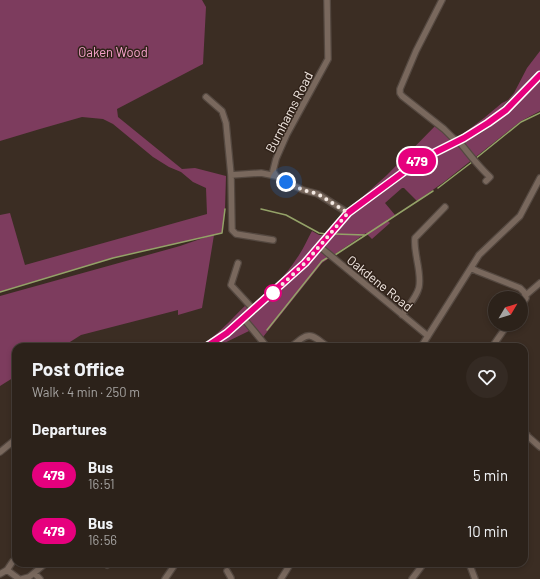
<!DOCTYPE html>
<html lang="en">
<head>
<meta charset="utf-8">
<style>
	:root { --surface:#2c221a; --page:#342a23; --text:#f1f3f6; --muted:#a6a4a2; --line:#483f39 }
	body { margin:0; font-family:Barlow,sans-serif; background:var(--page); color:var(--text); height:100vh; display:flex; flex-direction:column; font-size:15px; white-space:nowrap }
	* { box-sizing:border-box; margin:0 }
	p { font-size:13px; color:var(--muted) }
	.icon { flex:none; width:22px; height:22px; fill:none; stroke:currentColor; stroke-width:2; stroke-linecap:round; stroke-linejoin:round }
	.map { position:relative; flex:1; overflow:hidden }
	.drawer { position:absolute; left:12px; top:343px; width:516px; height:224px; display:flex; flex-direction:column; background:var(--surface); border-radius:12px; box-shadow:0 2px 6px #0003,0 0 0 1px var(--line) }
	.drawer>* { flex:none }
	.badge { padding:0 8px; border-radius:13px; font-size:14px; line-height:26px }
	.needle { width:26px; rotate:52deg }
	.fabs { position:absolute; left:488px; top:291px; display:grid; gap:8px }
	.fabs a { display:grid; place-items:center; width:40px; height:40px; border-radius:50%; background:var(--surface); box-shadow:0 2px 6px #0003,0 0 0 1px var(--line); font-size:20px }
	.you { position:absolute; width:20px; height:20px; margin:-10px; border:3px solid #fff; border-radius:50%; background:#1a73e8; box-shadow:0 0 0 6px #1a73e833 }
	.map>.badge { position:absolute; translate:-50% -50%; box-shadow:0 0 0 2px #fff }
	h2 { padding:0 20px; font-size:15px; line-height:36px }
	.round { display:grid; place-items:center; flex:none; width:42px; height:42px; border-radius:21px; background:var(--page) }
	.head { display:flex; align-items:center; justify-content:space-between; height:68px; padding:0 20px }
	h1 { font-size:19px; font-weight:700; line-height:30px }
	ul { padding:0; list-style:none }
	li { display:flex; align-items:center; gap:12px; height:56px; padding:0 20px }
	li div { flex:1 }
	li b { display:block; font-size:15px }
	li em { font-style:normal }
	li .badge { min-width:44px; font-weight:700; text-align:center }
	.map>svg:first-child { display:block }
	.green { fill:#7d3c5e }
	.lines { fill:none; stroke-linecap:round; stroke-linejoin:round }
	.stream { stroke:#94a268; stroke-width:1.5 }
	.minor-casing { stroke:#544840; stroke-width:8 }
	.minor { stroke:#79685d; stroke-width:5.5 }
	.line-casing { stroke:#fff; stroke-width:9 }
	.line { stroke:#e6007e; stroke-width:6 }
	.walk { stroke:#f3e9e3; stroke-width:4; stroke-dasharray:0 7.2 }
	.stop-dot { fill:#fff; stroke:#e6007e; stroke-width:2 }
	.labels { text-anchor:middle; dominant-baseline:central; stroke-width:3; stroke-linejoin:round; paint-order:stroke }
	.park-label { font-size:13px; fill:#f7a2cb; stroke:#31231a }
	.street-label { font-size:13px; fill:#f3e9e3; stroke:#31231a }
</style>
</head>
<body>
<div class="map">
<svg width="540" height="579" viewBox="0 0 540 579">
	<rect width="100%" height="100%" fill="#3b2d23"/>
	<path class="green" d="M0,0H202L206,7L203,64L117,109L118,117L182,169L195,168L226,176L225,209L222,233L214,235L202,308L178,315V310L81,335L62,347H16V376L0,386V296L180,246L209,236L113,258L0,292V215L10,213L25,265L207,214L206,188L193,182L181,172L169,167L153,157L113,124L103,119L82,117L40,129L0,141Z
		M540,51V111L521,121L444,182L417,201L404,188H402L385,203L395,215L387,220L390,223L372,239L366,233L322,263L263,337L255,327L249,331L216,347H194C213,342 232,318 246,305L250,307C267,293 285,277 297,258C303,250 307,240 312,231L319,235H325L341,216L387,175L439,122L457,136L459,137L484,118L502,103L508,100L514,93L527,68Z"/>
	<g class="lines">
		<path class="stream" d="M475,159L521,122L540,113
			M438,188L472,162
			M261,209L286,215L319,233L326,234
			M335,234L365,235
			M335,255L433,191
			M0,292L113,258L222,233L225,209
			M267,330L322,261L327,258"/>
		<defs>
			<path id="minor" d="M327,0L328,59L287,134L276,159L273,171L276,176L286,182L303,190L318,194L348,213
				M442,0L416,51L400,89V93L402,96L444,129L456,141
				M206,97L222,111L226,123L231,175
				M458,140C468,153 478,166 490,177L486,181
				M273,240L236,234L232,230L231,175L261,173L276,176
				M319,246L428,336
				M238,263L231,285L254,310
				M471,268L477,271L520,288L524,292L526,298L521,307
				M526,295L540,283
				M402,315C419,291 423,291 417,260C416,253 414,246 415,238L445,207
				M244,319L267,347
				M206,347L227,333L305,263L348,213L420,160L477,131L497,117L540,75
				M291,347C309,332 309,332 328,347
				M421,347L479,255L520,216L540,178
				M492,347L508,324
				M524,433L540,447
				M524,443L527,435
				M0,452L16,439
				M26,563L27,564
				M469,563L475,579
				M107,565L108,563
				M7,570L13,561H16
				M227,571L231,578V579
				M34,573L40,579
				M0,574L7,570L19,579
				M22,579L29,577L46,563
				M165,579L176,563
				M281,579L291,563
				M412,579L424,563"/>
		</defs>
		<use href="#minor" class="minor-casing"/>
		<use href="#minor" class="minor"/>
	</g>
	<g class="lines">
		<defs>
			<path id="line" d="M206,347L227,333L305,263L348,213L420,160L464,138L488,123L506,110L540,75"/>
		</defs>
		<use href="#line" class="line-casing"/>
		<use href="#line" class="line"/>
		<path class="walk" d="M273,293L270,296L305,263L348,213L318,194L303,190L286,182"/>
	</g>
	<circle class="stop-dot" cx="273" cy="293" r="8"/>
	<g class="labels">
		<g class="park-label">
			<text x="113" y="52">Oaken Wood</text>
		</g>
		<g class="street-label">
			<text transform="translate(289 112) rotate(-63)">Burnhams Road</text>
			<text transform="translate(380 283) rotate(39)">Oakdene Road</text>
		</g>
	</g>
</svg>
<div class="fabs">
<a><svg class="needle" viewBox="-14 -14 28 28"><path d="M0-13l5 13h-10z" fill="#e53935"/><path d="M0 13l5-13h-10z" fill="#a6a4a2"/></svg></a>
</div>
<div class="you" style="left:286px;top:182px"></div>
<b class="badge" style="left:417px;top:161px;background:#e6007e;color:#fff">479</b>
<section class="drawer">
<div class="head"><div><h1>Post Office</h1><p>Walk · 4 min · 250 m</p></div><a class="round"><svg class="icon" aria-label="heart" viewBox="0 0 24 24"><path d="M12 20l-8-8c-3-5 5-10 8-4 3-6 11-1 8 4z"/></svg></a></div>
<h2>Departures</h2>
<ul>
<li><span class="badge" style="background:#e6007e;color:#fff">479</span><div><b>Bus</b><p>16:51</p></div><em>5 min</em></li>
<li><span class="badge" style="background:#e6007e;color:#fff">479</span><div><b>Bus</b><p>16:56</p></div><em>10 min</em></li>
</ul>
</section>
</div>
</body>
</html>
